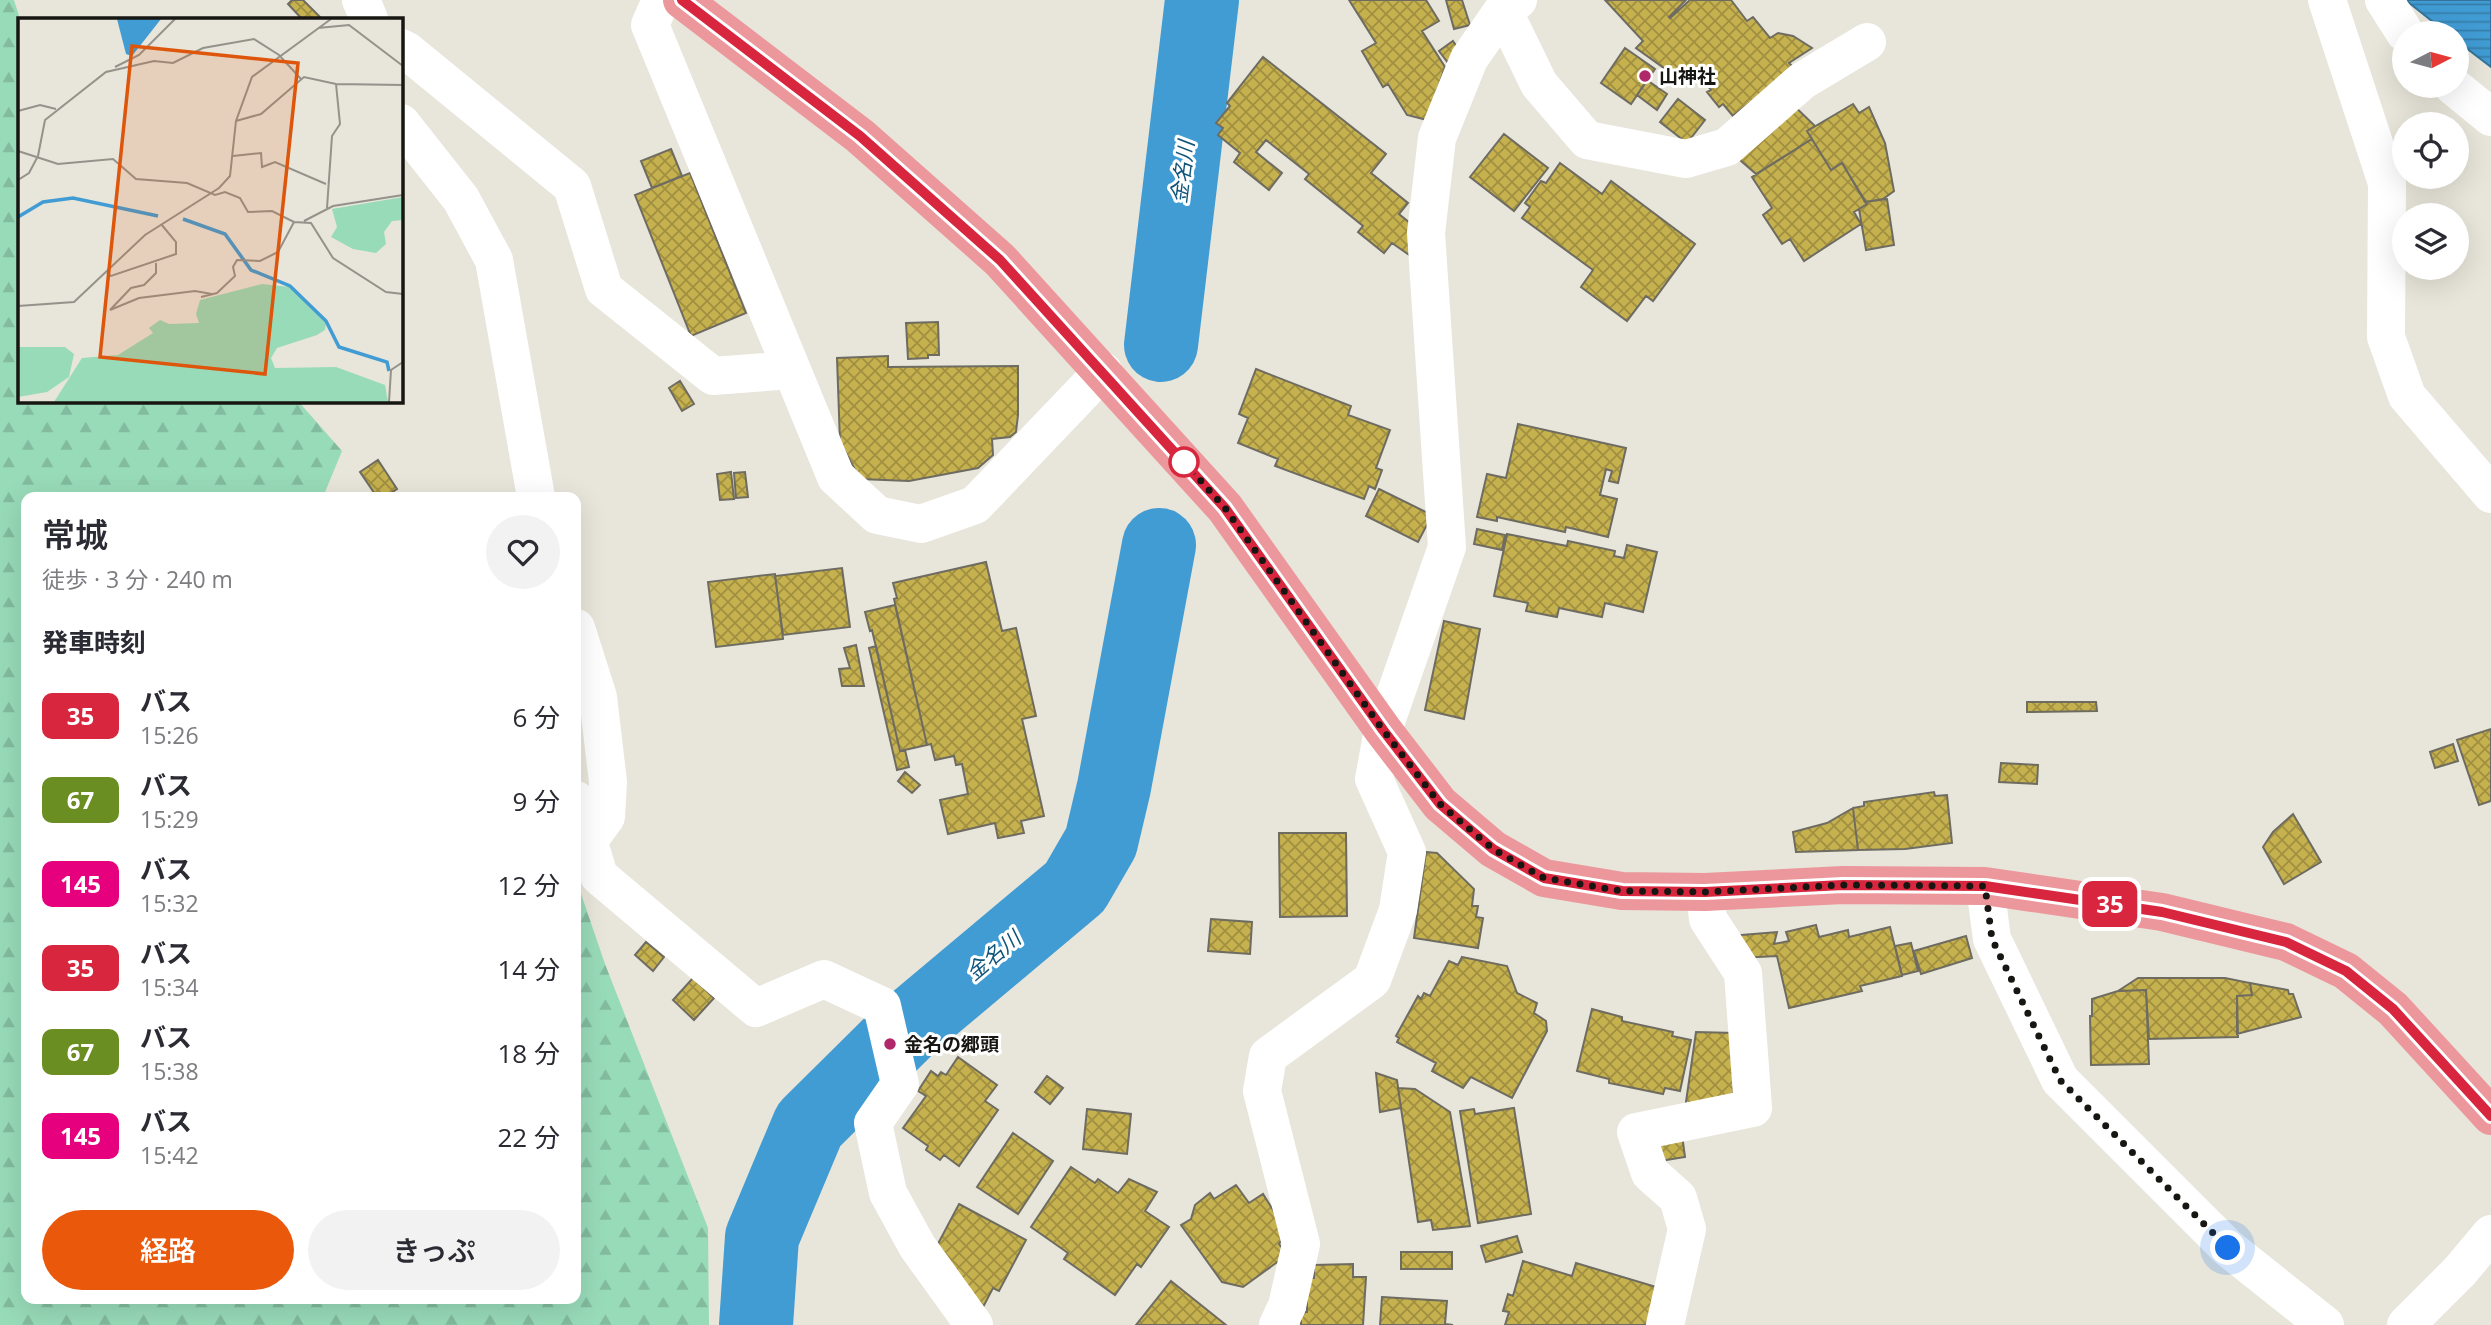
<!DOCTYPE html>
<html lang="ja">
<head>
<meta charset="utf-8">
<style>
	:root { --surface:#fff; --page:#f2f2f3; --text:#2b2b33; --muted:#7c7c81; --accent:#ea580c }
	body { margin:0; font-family:"Open Sans","Noto Sans JP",sans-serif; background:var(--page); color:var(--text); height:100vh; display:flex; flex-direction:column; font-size:26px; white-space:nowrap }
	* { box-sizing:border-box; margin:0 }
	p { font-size:23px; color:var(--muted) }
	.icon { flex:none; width:38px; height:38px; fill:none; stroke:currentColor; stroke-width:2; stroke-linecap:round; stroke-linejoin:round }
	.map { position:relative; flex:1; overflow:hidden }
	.drawer { position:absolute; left:21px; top:492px; width:560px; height:812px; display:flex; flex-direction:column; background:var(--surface); border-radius:14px; box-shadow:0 7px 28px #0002 }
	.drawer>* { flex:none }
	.badge { padding:0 14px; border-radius:10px; font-size:24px; line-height:46px }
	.needle { width:46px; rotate:84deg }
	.fabs { position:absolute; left:2392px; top:21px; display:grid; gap:14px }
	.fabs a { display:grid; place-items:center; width:77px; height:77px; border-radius:50%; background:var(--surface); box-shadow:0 7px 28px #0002; font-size:35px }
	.you { position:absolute; width:35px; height:35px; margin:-18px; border:5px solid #fff; border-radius:50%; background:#1a73e8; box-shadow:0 0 0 10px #1a73e833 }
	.map>.badge { position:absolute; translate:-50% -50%; box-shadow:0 0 0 4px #fff }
	h2 { padding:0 21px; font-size:26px; line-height:63px }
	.round { display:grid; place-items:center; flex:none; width:74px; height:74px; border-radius:37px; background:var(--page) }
	.head { display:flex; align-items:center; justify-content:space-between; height:119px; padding:0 21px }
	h1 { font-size:33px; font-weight:600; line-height:52px }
	.button { display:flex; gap:14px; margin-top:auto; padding:14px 21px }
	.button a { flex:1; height:80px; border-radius:42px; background:var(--accent); color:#fff; font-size:28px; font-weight:600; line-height:80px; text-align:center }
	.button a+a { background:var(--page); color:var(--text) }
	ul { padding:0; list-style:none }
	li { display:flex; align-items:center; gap:21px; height:84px; padding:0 21px }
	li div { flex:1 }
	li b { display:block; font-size:26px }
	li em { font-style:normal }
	li .badge { min-width:77px; font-weight:700; text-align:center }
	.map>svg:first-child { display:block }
	.forest { fill:url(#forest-firs) }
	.water { fill:url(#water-rules); stroke:#34749a; stroke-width:2 }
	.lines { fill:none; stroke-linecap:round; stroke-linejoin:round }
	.river { stroke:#419cd4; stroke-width:74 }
	.building { fill:url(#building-cross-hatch); stroke:#6e6c61; stroke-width:2 }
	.minor { stroke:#fff; stroke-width:38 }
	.major { stroke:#eb979b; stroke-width:38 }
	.line-casing { stroke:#fff; stroke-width:16 }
	.line { stroke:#d7263d; stroke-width:10 }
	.walk { stroke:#171612; stroke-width:7; stroke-dasharray:0 12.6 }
	.poi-dot { fill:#b02869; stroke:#fff; stroke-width:2.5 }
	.stop-dot { fill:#fff; stroke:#d7263d; stroke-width:3.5 }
	.labels { text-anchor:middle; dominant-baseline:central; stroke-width:6; stroke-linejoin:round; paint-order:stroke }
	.poi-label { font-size:19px; font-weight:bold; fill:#171612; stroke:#fff; text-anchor:start }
	.water-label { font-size:21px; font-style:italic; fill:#0f547a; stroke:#fff }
	.inset-river { fill:none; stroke:#419cd4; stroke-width:3.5 }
	.inset-road { fill:none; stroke:#94928a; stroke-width:2 }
	.view { fill:#de560c; fill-opacity:0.15; stroke:#de560c; stroke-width:3.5 }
	.inset-edge { fill:none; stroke:#171612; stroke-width:3.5 }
</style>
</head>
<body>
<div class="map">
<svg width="2491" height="1325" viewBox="0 0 2491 1325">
	<defs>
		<pattern id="forest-firs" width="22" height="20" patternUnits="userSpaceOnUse" patternTransform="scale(1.75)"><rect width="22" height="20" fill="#98dbb9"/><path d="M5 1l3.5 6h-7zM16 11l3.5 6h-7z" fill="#82bb9e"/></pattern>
		<pattern id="water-rules" width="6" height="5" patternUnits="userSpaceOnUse" patternTransform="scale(1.75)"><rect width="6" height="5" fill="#419cd4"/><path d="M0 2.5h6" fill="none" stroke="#357eab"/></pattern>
		<pattern id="building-cross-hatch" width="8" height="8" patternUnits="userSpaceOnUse" patternTransform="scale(1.75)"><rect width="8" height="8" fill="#c6b14f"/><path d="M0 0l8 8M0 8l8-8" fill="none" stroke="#a08f40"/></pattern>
	</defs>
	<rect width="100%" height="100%" fill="#e8e5da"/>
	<path class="forest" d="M0,0H14L20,19L19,401H228L230,404L233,401H298L342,451L323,497H26V1298H576V879L605,964L708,1228L709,1325H0Z"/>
	<path class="water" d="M2408,0H2491V67L2457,41V33H2447L2408,2Z"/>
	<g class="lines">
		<path class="river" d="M1161,345L1202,0
			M756,1325L762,1237L809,1125L908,1027L1075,887L1101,842L1114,787L1159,545"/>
	</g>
	<path class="building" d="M292,0H303L322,19H302L288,4Z
		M1349,0H1426L1439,21L1422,31L1445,67L1427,120L1407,115L1388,84L1383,87L1362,51L1376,43Z
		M1446,0H1462L1470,25L1454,29Z
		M1605,0H1686L1669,17L1670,18L1690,0H1731L1747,21L1753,17L1770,38L1778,33L1793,36L1812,48L1789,63L1794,68L1733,116L1723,104L1719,107L1707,92L1711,90L1692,66L1689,68L1692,73L1682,81L1636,48L1643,41Z
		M1453,41L1457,47L1448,63L1439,51Z
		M1625,48L1655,69L1631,104L1601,83Z
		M1263,57L1386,154L1371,173L1408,203L1399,214L1416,228L1415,259L1392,243L1384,253L1358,232L1363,226L1305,179L1309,174L1266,140L1256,152L1282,173L1269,190L1234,162L1240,153L1218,135L1223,128L1216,123L1230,106L1227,103Z
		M1647,80L1667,94L1657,110L1637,95Z
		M1786,98L1815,126L1807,131L1812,139L1756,174L1734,155Z
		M1678,99L1705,120L1687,143L1660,122Z
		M1853,104L1859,113L1869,107L1885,143L1894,191L1883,199L1865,202L1842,163L1831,170L1807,131Z
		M1504,134L1548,168L1514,211L1470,177Z
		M1812,139L1831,170L1842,163L1867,204L1854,212L1861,224L1804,261L1790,239L1782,244L1763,215L1772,208L1752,177Z
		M671,149L682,176L652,188L641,161Z
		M1560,163L1602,194L1611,181L1695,244L1653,301L1646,296L1627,321L1581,287L1593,270L1522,218L1530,207L1525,203L1541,181L1546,183Z
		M690,173L746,313L691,336L635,195Z
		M1887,199L1894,245L1866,250L1859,209L1867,204L1865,202Z
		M938,322L939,355H928V358L908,359L906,323Z
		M888,356V367L1018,366V415L1016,432L1010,437L992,439L993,455L978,468L909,481L860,479L840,442L837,358Z
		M1256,369L1351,406L1348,415L1390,430L1376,468L1382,470L1375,489L1369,486L1364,499L1275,466L1278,459L1238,443L1248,418L1239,414Z
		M680,381L694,404L682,411L669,388Z
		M1518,424L1626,448L1618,483L1609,481L1612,471L1606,469L1600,495L1617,499L1608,537L1566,527L1565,532L1497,517V521L1477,517L1487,474L1506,478Z
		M378,460L397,489L385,497H377L360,472Z
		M731,472L734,499L720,500L717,474Z
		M745,472L748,497L736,498L734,473Z
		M1379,489L1432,515L1418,542L1366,516Z
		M1477,529L1505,535L1502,550L1474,544Z
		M1507,534L1567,546L1568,541L1615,551L1614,556L1624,558L1627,545L1657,552L1643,612L1605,603L1602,617L1559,608L1557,617L1526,611L1528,603L1494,596Z
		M986,562L1002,631L1016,628L1036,716L1022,719L1044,816L1021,821L1024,833L998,838L995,823L948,834L940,800L968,794L962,764L956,765L954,756L935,760L931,744L927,745L894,599L897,598L893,583Z
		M842,568L850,627L783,635L775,576Z
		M775,574L783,639L716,647L708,582Z
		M895,605L927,745L900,751L872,630L870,631L865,612Z
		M1444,621L1480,629L1464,719L1425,710Z
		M856,645L864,686H842L839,669L850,668L844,648Z
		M876,646L900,751L905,750L909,767L897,770L869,648Z
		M2027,702H2096L2097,711L2027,712Z
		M2491,729V801L2479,805L2457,740Z
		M2453,744L2458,761L2435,768L2430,752Z
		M2001,763L2038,765L2037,784L1999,782Z
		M905,772L920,785L912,793L898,781Z
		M1934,792L1935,796L1947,795L1952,843L1905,849L1858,850L1853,808L1864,806V802Z
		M1853,808L1858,850L1796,852L1793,832L1827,823Z
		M2293,814L2321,862L2284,884L2263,847L2273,832Z
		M1279,833H1346L1347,916L1280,917Z
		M1426,852L1437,853L1474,889L1472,906H1478L1476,917L1483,918L1478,948L1414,938Z
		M1211,919L1252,922L1250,954L1208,951Z
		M1816,925L1819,937L1848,930L1849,937L1890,927L1902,976L1860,986L1862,991L1789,1008L1777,956L1739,958L1730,936L1777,932L1774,944L1789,941L1786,932Z
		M1966,936L1972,958L1921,974L1914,951Z
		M646,942L664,957L653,971L635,955Z
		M1911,943L1918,971L1902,975L1895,946Z
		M1462,957L1507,966L1517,993L1537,1003L1534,1013L1546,1021L1547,1031L1512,1098L1471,1077L1463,1088L1432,1071L1436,1063L1397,1042L1399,1038L1396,1036L1418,996L1421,999L1424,993L1430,996L1449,961L1458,965Z
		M693,978L714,998L694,1020L673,1000Z
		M2138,978H2225L2250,983L2252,995L2237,996L2238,1037L2149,1039L2146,990L2118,991Z
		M2250,983L2288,990L2289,994H2293L2301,1017L2237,1034V996L2252,995Z
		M2146,990L2149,1064L2091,1065L2090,1016H2092V999L2118,991Z
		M1592,1009L1622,1017V1021L1673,1032L1672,1036L1691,1040L1680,1091L1665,1088L1663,1094L1609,1083V1079L1577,1071Z
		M1696,1032L1735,1033L1733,1107L1685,1109Z
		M958,1057L997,1085L985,1101L998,1110L959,1166L944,1155L940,1160L926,1150L928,1146L903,1128L926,1096L918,1091L931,1071L938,1076L941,1072L946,1075Z
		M1376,1073L1397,1080L1401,1108L1380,1112Z
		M1047,1076L1063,1088L1050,1104L1035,1092Z
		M1398,1088L1415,1089L1450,1112L1470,1226L1433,1230L1431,1220L1418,1222Z
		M1514,1108L1531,1214L1478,1223L1460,1111L1474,1109L1475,1114Z
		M1087,1109L1131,1114L1127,1154L1083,1149Z
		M1013,1133L1053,1161L1018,1214L977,1187Z
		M1682,1135L1685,1157L1654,1162L1651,1141Z
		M1071,1167L1095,1183L1098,1179L1118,1193L1129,1179L1157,1192L1145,1211L1169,1227L1141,1267L1137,1264L1115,1295L1064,1259L1068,1253L1031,1227Z
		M1236,1185L1249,1203L1263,1194L1283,1226L1284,1237L1279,1244L1287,1255L1243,1287L1222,1282L1181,1225L1191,1219L1195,1205L1210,1193L1214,1199Z
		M959,1204L1026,1240L999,1291L993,1288L981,1311L932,1255Z
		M1517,1236L1522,1252L1486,1262L1481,1246Z
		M1401,1252H1452V1269H1401Z
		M1523,1261L1572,1276L1576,1263L1666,1290L1659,1325H1505L1509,1312L1503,1311L1508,1294L1513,1296Z
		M1353,1264V1277H1366L1363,1325H1301V1312H1307V1278H1314V1265Z
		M1171,1281L1226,1325H1136Z
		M1382,1297L1447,1301L1445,1324L1453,1325H1380Z"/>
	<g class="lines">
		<path class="minor" d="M361,0L369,19
			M661,0L650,25L836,477L877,515L921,524L975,505L1103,371
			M2327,0L2387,183L2386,337L2407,396L2491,494
			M2384,0L2405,33
			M1503,10L1539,84L1587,140L1686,159L1727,147L1802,81L1867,42
			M401,48L407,51L572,186L604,289L713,376L792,370
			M2453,86L2491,117
			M401,123L461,199L494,260L536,497
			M576,628L598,697L608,782L606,817L589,840
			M576,800L599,876L756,1008L824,979L882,1006L900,1084L873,1123L888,1193L917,1246L974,1325
			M1985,886L1992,939L2060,1080L2228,1248L2325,1325
			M1278,1325L1287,1306L1301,1244L1262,1091L1268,1056L1372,980L1398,910L1407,852L1374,779L1383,730L1447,547L1426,233L1437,138L1469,59L1503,10L1518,0
			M1665,1325L1687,1229L1678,1198L1650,1173L1636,1132L1753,1108L1743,973L1708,919L1705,892
			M2406,1325L2460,1271L2491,1234"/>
		<path class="major" d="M682,0L860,136L1000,260L1225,508L1383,730L1440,804L1493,849L1544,878L1622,891L1705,892L1843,885L1985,886L2162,912L2286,942L2346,971L2393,1009L2491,1116"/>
	</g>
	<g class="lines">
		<defs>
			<path id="line" d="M682,0L860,136L1000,260L1225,508L1383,730L1440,804L1493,849L1544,878L1622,891L1705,892L1843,885L1985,886L2162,912L2286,942L2346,971L2393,1009L2491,1116"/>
		</defs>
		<use href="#line" class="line-casing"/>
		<use href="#line" class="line"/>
		<path class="walk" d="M1184,462L1225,508L1383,730L1440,804L1493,849L1544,878L1622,891L1705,892L1843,885L1985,886L1992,939L2060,1080L2228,1248"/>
	</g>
	<g class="poi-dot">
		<circle cx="1645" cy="76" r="7"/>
		<circle cx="890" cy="1044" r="7"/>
	</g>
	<circle class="stop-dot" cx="1184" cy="462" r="14"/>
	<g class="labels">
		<g class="poi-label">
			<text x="1659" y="76">山神社</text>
			<text x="904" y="1044">金名の郷頭</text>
		</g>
		<g class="water-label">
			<text transform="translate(1182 172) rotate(-83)">金名川</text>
			<text transform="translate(993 955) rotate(-40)">金名川</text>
		</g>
	</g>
	<g transform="translate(18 18)">
		<rect width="385" height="385" fill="#e8e5da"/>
		<path d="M385,179V202L374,203L366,214L368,226L358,235L335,231L313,219L319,209L314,191ZM244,266L272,269L308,305L307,312L299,317L259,330L253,340L257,350L318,349L367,367L370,384H36L64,340L100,337L135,315L131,310L142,302L151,306L181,305L178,296L182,282ZM0,329H47L56,336L51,359L29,374L0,379Z" fill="#98dbb9"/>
		<path d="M99,1H143L114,38L108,36Z" fill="#419cd4"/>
		<path class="inset-river" d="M0,199L25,184L55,180L140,198M165,201L207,216L233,252L272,268L308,303L321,329L369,344L371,353"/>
		<path class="inset-road" d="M300,10L331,7L385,48M97,49L121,37L157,1M0,93L22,87L38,91M218,103L243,96L286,59L318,66L385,67M0,133L40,146L95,141L118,161L169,165L197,177L207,174L222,180L230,194L254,193L276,204L293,205L315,240L368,274L385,276M215,138L243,135L244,149L257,144L308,166M0,162L11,155L20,138L27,102L88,54L136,43L155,45L185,30L236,21L261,37L283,61M309,190L314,118L322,106L318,66M286,203L315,188L385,177M138,245V255L126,267L113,270L92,292L121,280L177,273L194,276M89,255L93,258L158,236V224L143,206M183,279L199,275L217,258L215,249L219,242L242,243L260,234L276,204M0,288L56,284L127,217L201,170L212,158L218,103L234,59L313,1M371,384L373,352L385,344"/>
		<path class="view" d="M114,28L280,45L247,356L82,339Z"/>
		<rect width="385" height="385" class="inset-edge"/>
	</g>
</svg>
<div class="fabs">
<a><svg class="needle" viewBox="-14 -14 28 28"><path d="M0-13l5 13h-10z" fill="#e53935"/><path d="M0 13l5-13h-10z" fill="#7c7c81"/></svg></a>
<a><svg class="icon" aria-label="locate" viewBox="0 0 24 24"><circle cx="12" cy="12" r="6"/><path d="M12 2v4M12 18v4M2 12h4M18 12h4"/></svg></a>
<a><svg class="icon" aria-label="layers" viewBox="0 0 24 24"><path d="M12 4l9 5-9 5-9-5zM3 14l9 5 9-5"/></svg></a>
</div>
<div class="you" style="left:2228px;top:1248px"></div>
<b class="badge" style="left:2110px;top:904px;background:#d7263d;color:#fff">35</b>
<section class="drawer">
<div class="head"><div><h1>常城</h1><p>徒歩 · 3 分 · 240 m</p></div><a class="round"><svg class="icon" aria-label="heart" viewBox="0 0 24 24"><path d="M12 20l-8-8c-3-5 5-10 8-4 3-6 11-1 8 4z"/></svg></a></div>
<h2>発車時刻</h2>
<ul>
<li><span class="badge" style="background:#d7263d;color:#fff">35</span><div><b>バス</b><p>15:26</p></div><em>6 分</em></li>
<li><span class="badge" style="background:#6b8e23;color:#fff">67</span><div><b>バス</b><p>15:29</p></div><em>9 分</em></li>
<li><span class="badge" style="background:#e6007e;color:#fff">145</span><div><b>バス</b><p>15:32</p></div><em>12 分</em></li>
<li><span class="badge" style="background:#d7263d;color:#fff">35</span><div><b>バス</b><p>15:34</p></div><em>14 分</em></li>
<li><span class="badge" style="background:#6b8e23;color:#fff">67</span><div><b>バス</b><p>15:38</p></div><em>18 分</em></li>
<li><span class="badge" style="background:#e6007e;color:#fff">145</span><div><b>バス</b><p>15:42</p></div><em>22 分</em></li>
</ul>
<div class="button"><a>経路</a><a>きっぷ</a></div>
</section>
</div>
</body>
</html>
